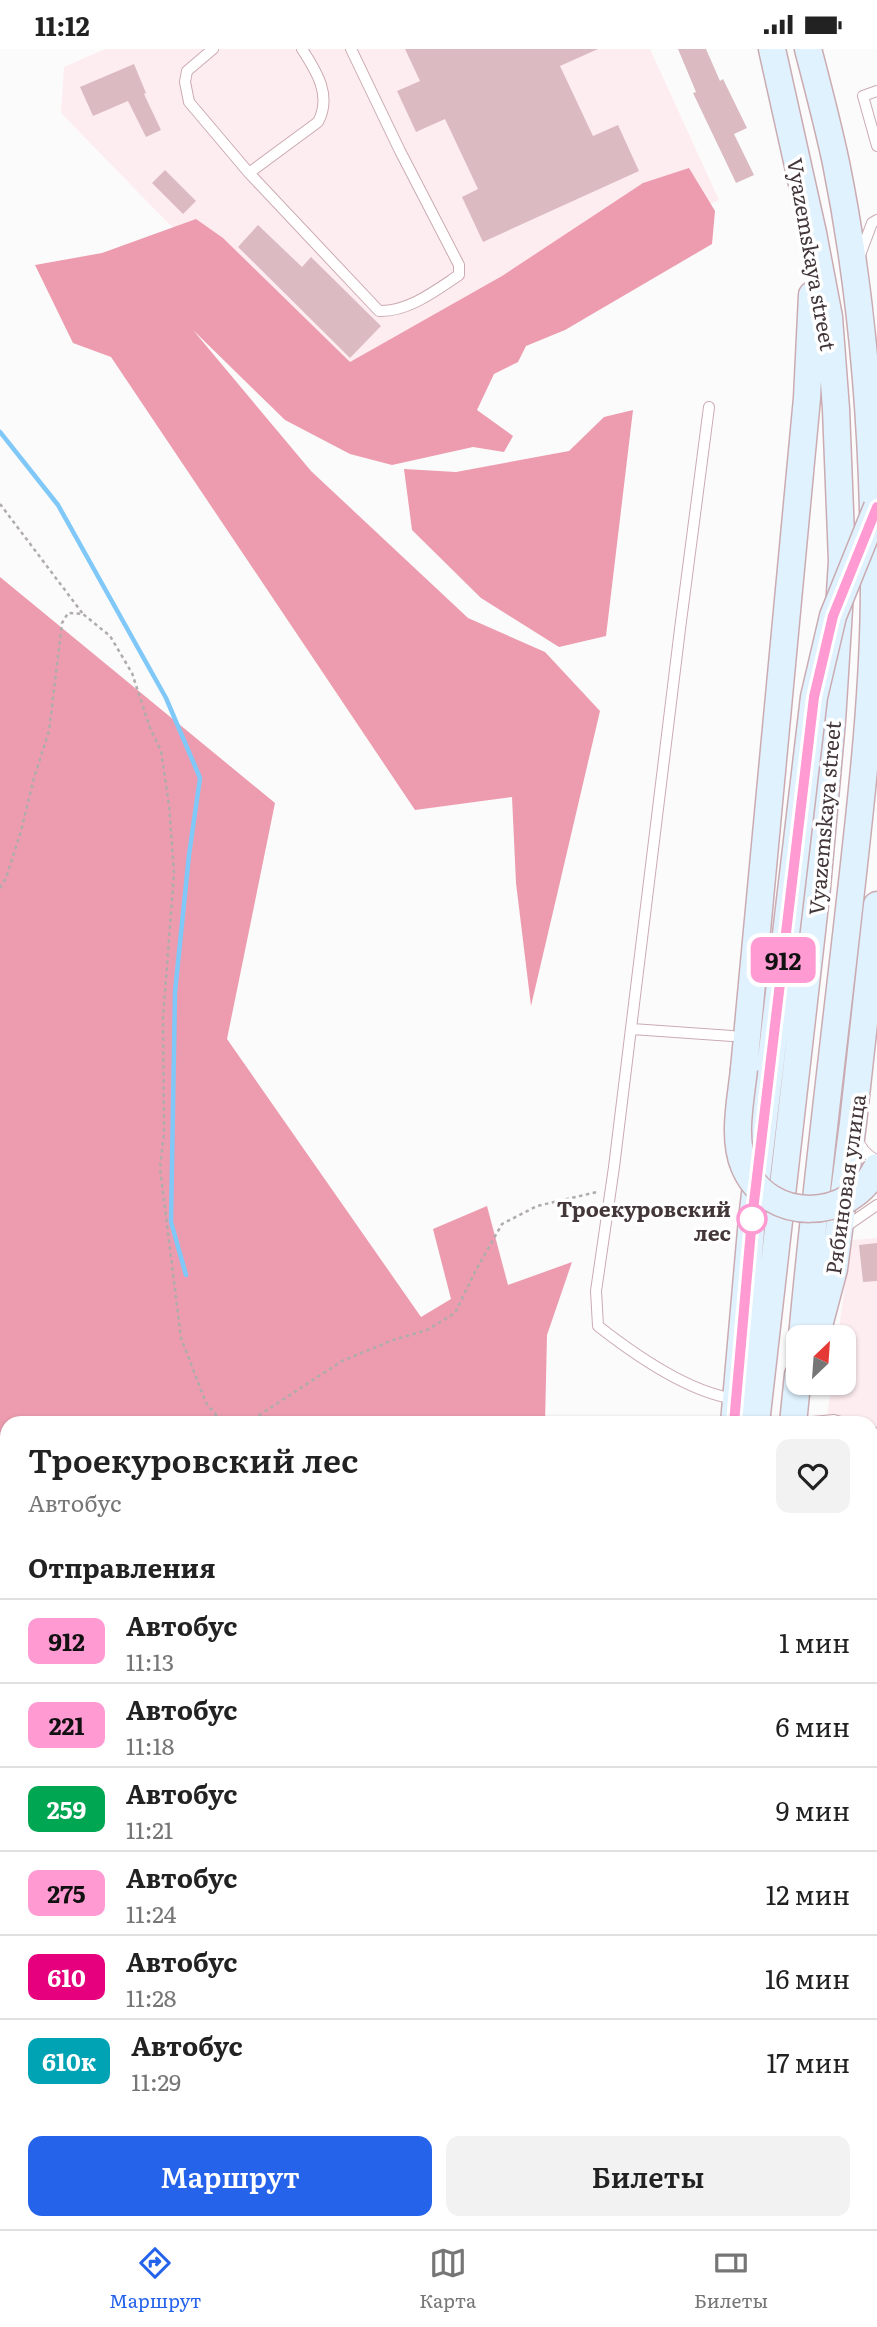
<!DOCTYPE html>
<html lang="ru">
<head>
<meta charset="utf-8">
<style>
	:root { --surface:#fff; --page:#f2f2f2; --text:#222; --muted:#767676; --line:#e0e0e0; --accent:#2563eb }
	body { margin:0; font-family:Literata,serif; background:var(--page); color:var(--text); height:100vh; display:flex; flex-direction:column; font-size:26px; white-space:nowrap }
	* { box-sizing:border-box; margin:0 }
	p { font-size:23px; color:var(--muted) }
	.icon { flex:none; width:38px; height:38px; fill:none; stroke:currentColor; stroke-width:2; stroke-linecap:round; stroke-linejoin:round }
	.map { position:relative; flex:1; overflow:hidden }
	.panel { position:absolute; left:0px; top:1367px; width:878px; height:814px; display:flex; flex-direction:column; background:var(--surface); border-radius:21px 21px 0 0; box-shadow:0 2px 5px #0004 }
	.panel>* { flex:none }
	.badge { padding:0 14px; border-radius:10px; font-size:24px; line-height:46px }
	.needle { width:46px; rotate:25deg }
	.buttons { position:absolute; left:786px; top:1276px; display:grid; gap:14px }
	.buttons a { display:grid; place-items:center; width:70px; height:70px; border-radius:14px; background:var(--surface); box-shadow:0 2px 5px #0004; font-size:35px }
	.map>.badge { position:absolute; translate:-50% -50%; box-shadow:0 0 0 4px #fff }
	h2 { padding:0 28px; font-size:26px; line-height:63px }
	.round { display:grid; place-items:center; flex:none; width:74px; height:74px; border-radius:14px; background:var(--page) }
	.headline { display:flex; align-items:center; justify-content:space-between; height:119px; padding:0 28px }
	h1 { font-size:33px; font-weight:600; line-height:52px }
	.primary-button { display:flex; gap:14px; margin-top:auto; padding:14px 28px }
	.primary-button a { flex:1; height:80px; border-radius:14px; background:var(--accent); color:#fff; font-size:28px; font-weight:600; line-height:80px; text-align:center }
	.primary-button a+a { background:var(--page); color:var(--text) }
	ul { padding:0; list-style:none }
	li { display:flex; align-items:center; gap:21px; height:84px; padding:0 28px; border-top:2px solid var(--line) }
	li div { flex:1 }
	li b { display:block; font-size:26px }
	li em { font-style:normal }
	li .badge { min-width:77px; font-weight:700; text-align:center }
	.status { display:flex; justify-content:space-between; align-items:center; height:49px; padding:0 35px; background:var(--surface); direction:ltr }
	.status svg { height:19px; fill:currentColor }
	.tabs { display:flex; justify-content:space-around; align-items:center; height:98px; border-top:2px solid var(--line); background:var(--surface); font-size:19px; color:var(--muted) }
	.tabs a { display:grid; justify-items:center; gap:4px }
	.tabs .on { color:var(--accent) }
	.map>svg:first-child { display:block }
	.built { fill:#feedf0 }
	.forest { fill:#ec9cae }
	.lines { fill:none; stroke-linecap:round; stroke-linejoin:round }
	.stream { stroke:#80c8f7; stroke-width:4.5 }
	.building { fill:#dbbbc1 }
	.service-casing { stroke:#cbabb2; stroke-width:12 }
	.minor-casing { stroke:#cbabb2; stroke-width:22 }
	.secondary-casing { stroke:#cbabb2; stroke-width:29 }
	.path { stroke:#b0abac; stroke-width:2.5; stroke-dasharray:3.5 3.5; stroke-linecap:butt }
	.service { stroke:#fff; stroke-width:10 }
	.minor { stroke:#fff; stroke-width:19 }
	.secondary { stroke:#dff2fe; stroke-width:26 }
	.secondary-bridge-casing { stroke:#cbabb2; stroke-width:29; stroke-linecap:butt }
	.secondary-bridge { stroke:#dff2fe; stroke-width:26 }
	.line-casing { stroke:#fff; stroke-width:16 }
	.line { stroke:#ff9ad2; stroke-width:10 }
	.stop-dot { fill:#fff; stroke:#ff9ad2; stroke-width:3.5 }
	.labels { text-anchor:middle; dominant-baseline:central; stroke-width:7; stroke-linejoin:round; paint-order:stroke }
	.street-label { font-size:21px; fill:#44373a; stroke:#fff }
	.stop-label { font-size:21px; font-weight:bold; fill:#44373a; stroke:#fff; text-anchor:end }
</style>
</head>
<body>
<div class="status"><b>11:12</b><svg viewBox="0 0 49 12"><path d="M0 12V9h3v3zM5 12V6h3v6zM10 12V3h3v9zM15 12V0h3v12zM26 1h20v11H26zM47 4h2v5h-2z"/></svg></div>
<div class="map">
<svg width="877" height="2180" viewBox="0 0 877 2180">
	<rect width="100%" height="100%" fill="#fbfbfb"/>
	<path class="built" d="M105,0H650L719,151L347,330L166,172L61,64L64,18Z
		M877,1189V1652L872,1651V1374H826L832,1334H844V1288H838L851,1191Z
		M872,1867L877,1868V2180H718L719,2174H872Z
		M277,2174H413L416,2180H254Z"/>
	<path class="forest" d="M689,119L715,162L712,195L565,281L526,297L518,313L494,325L477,361L513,387L504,403L473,398L392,416L350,405L285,371L193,281L311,422L468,569L545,603L600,662L531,957L516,834L512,748L415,761L111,308L73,294L35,216L102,204L196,170L223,189L350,313L502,227L643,134Z
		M633,361L606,587L559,598L481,549L412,481L404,420L456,423L569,402L604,368Z
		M0,528L275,754L227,990L421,1268L451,1250L433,1180L487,1157L508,1236L572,1213L547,1286L545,1374H7V2011L0,2014Z"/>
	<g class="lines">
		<path class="stream" d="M0,383L58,456L166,649L200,729L189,806L175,943L171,1173L186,1226"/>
	</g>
	<path class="building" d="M405,0H598L560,17L593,87L618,76L639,122L483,193L462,148L478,140L445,70L416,83L397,42L420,32Z
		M678,0H706L720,32L723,30L747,79L734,85L754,126L736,134L693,44L696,43Z
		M134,15L146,44L144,45L161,81L146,88L128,52L93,67L80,38Z
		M165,121L196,152L183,165L152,134Z
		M258,176L302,218L311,208L381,277L350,309L238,198Z
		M877,1194V1232L863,1233L859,1196Z"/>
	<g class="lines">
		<defs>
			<path id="service" d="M213,0L187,22L185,33L189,53L249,124L379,262C408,263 435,242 459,226V216L400,102L351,0
				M877,42L863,47L877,97
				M249,124L318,73C332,47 317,23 302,0
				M860,206L872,174L877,171
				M709,358L680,580L614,1118L596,1242L598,1277C635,1306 689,1344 736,1350
				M632,980L732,987
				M857,1089C861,1100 867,1107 877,1111
				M845,1182L848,1176L877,1156
				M802,1374L834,1371L844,1374
				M872,1383L877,1385
				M135,2174V2180
				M502,2174L504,2180"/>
			<path id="minor" d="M872,1852L877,1853
				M48,2180L67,2174"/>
			<path id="secondary" d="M744,1020L807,349L812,246
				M802,1288C815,1145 833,1003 849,860C861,753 874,644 874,535C874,395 864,252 836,114C828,76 818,38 808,0
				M816,1288L834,1220L853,1074L877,856
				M734,1374L752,1170L781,927
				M756,1374L817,838L832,672L842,512L836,360L829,268L813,184L772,0
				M793,1374L798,1326
				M651,2180L652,2174
				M690,2180L691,2174"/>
		</defs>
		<use href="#service" class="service-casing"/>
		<use href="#minor" class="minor-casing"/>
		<use href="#secondary" class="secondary-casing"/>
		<path class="path" d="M0,455L83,565
			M0,839L6,829L21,782L34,729L49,682L62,574L68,564L83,565L110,587L132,624L150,679L161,702L169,756L174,824L163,969L164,1084L160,1119L181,1289L206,1354L223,1374
			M247,1374L342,1312L393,1291L427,1281L455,1264L476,1221L502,1175L537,1157L597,1143
			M0,1777L7,1776
			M0,2021L7,2028"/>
		<use href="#service" class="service"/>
		<use href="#minor" class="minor"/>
		<use href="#secondary" class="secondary"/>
		<defs>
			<path id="secondary-bridge" d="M781,927L814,648L833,567L877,458
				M744,1020C741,1050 732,1088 744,1117C768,1175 851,1173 877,1118"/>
		</defs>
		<use href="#secondary-bridge" class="secondary-bridge-casing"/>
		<use href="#secondary-bridge" class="secondary-bridge"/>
	</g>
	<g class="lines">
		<defs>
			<path id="line" d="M734,1374L752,1170L814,648L833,567L877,458"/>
		</defs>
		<use href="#line" class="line-casing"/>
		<use href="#line" class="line"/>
	</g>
	<circle class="stop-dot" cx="752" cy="1170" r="14"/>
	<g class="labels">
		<g class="street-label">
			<text transform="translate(813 205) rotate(80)">Vyazemskaya street</text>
			<text transform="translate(823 769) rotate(-85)">Vyazemskaya street</text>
			<text transform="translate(844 1135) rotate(-82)">Рябиновая улица</text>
		</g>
		<g class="stop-label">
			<text x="731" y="1158">Троекуровский<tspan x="731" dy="24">лес</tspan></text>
		</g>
	</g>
</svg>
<div class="buttons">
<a><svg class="needle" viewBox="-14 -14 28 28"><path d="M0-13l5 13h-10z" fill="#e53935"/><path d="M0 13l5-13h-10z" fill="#767676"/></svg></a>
</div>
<b class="badge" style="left:783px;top:911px;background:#ff9ad2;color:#111">912</b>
<section class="panel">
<div class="headline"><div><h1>Троекуровский лес</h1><p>Автобус</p></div><a class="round"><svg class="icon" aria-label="heart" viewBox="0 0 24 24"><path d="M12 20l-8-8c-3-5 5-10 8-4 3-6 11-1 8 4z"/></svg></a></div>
<h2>Отправления</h2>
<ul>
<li><span class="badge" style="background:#ff9ad2;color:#111">912</span><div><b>Автобус</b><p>11:13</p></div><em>1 мин</em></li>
<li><span class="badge" style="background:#ff9ad2;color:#111">221</span><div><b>Автобус</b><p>11:18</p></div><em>6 мин</em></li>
<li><span class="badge" style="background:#00a651;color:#fff">259</span><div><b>Автобус</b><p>11:21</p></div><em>9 мин</em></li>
<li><span class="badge" style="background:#ff9ad2;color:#111">275</span><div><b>Автобус</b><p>11:24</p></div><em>12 мин</em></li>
<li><span class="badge" style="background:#e6007e;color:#fff">610</span><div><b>Автобус</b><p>11:28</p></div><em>16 мин</em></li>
<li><span class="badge" style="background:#00a3b4;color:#fff">610к</span><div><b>Автобус</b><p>11:29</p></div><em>17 мин</em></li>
</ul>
<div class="primary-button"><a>Маршрут</a><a>Билеты</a></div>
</section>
</div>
<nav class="tabs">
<a class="on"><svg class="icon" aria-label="directions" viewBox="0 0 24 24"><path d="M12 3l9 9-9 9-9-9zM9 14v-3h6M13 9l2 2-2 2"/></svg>Маршрут</a>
<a><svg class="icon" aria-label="map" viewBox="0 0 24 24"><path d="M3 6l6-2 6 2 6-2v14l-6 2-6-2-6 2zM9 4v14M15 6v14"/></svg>Карта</a>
<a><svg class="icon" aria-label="tickets" viewBox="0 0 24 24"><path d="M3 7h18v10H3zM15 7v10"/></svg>Билеты</a>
</nav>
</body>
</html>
